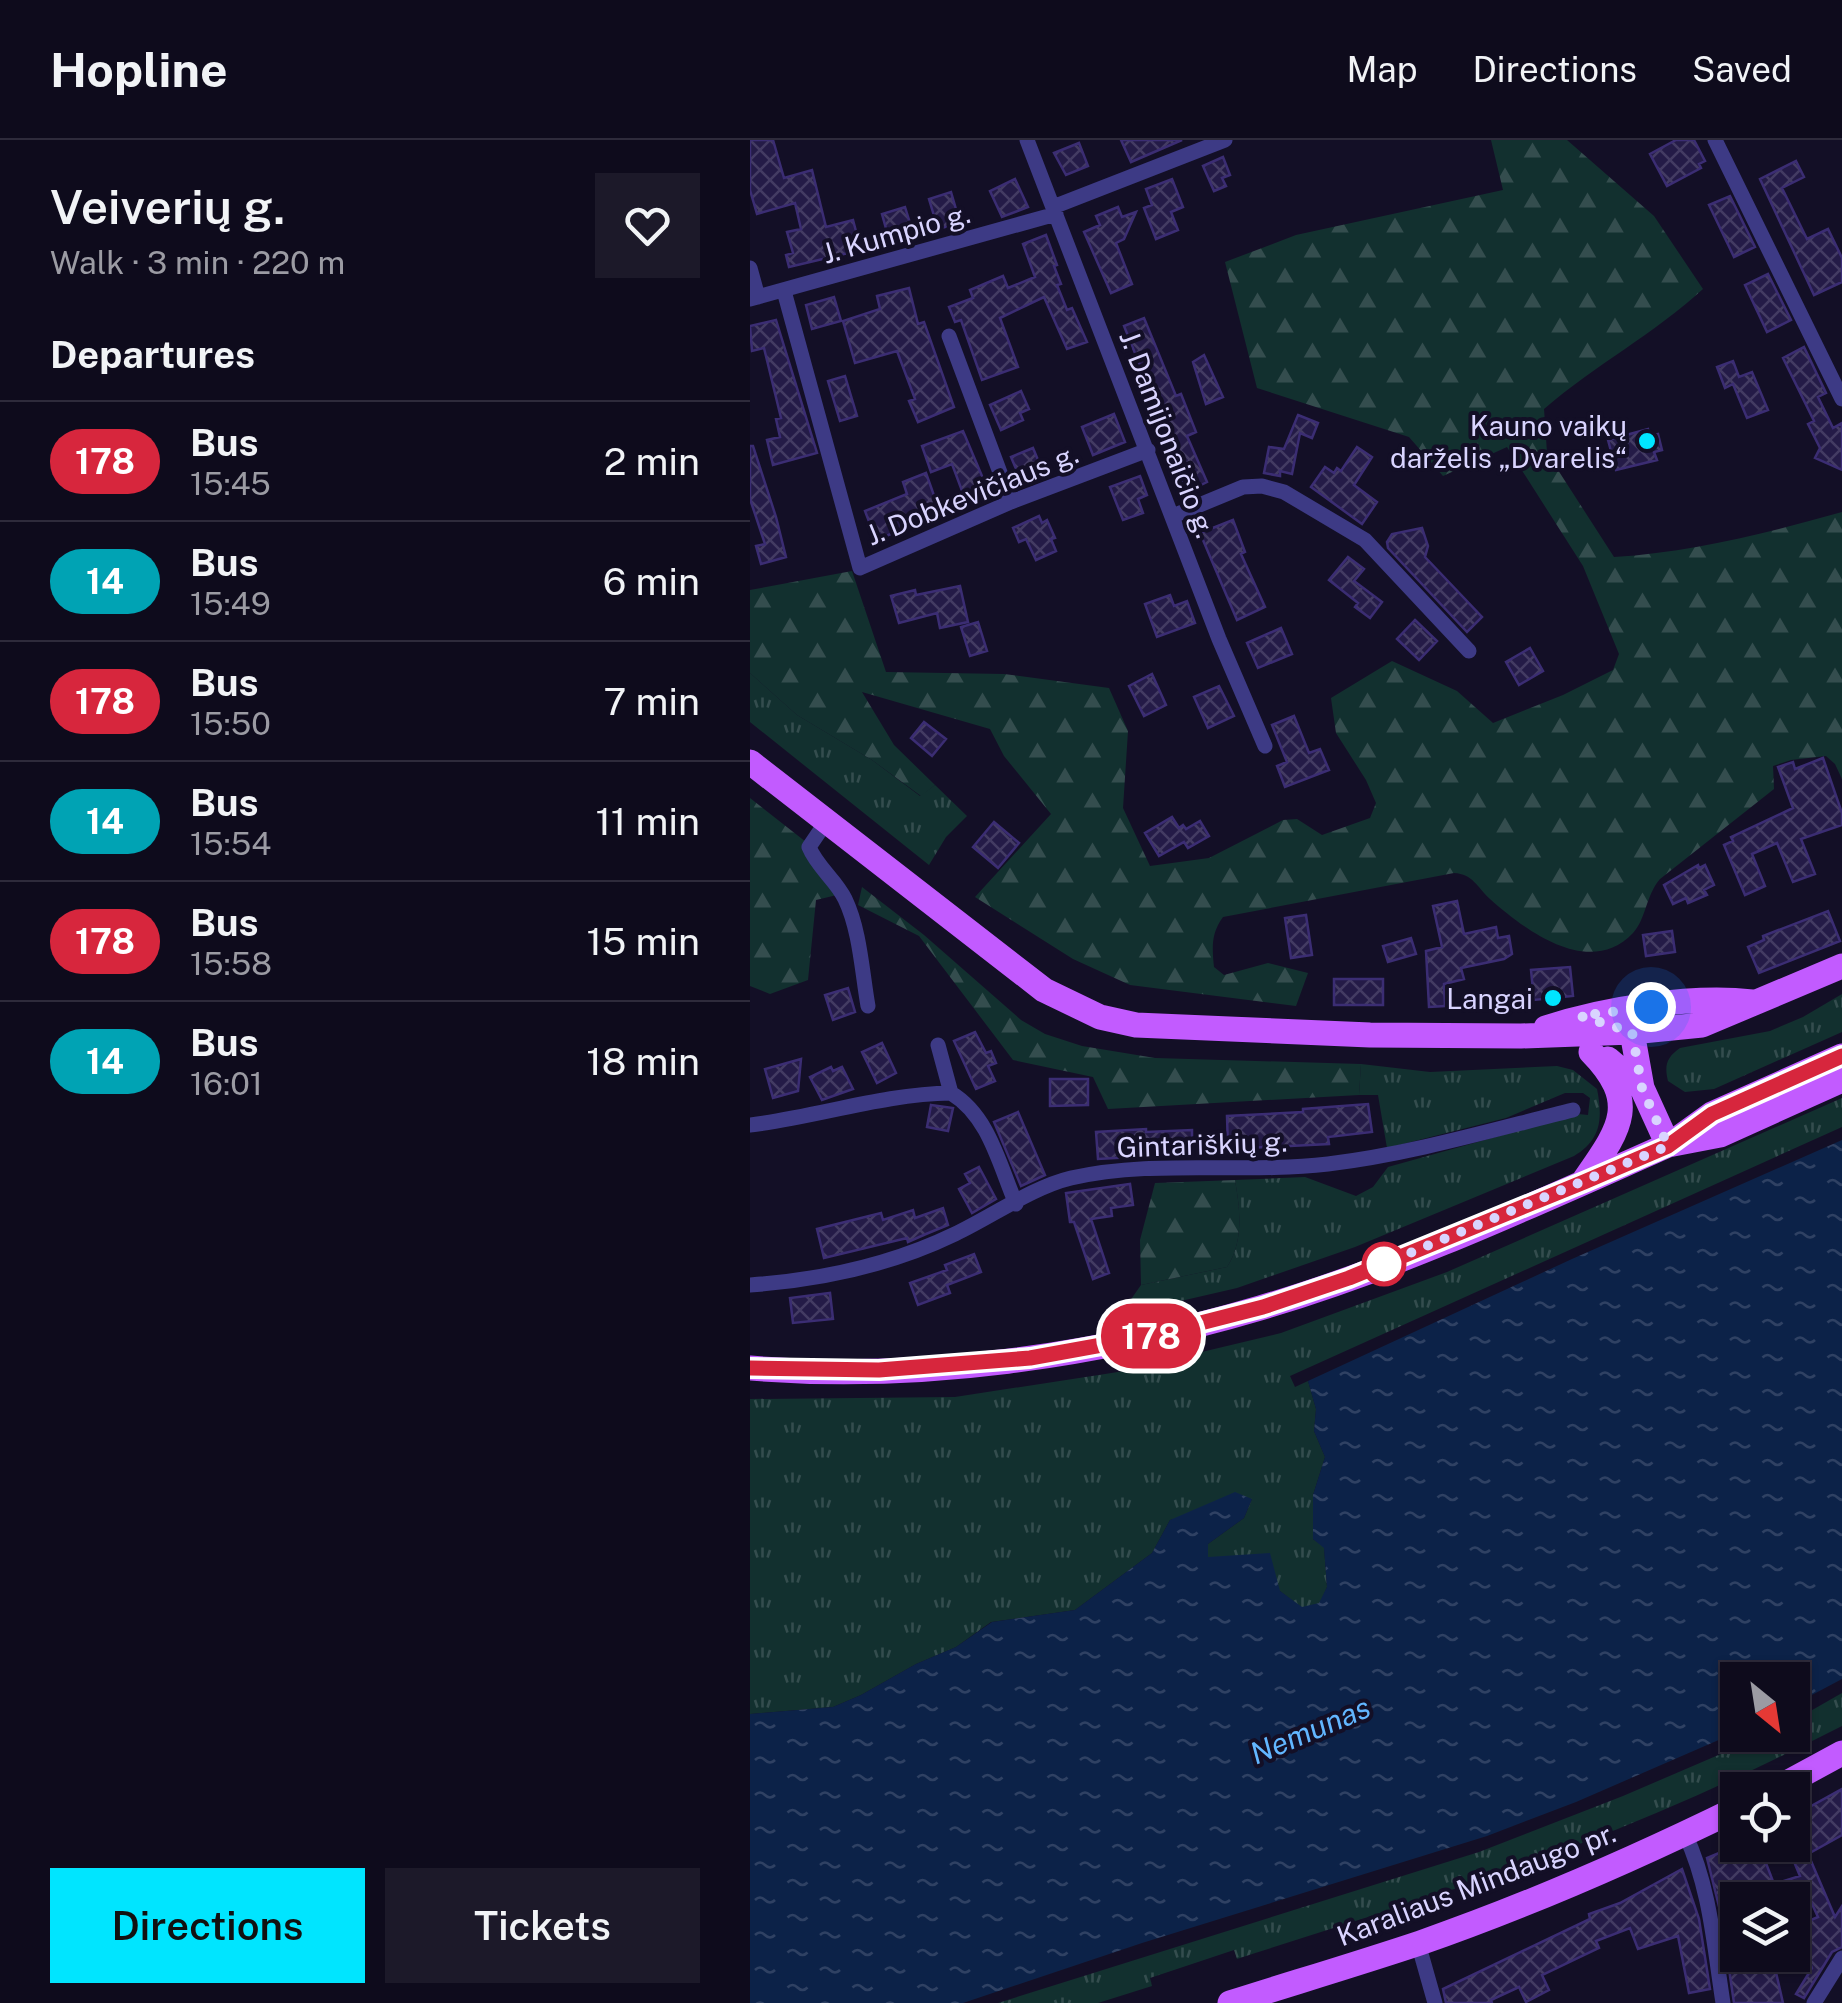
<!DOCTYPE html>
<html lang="en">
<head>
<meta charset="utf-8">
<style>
	:root { --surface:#0e0b1c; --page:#1c1929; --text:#f1f3f6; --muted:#9b9ba3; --line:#2e2b3b; --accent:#00e5ff }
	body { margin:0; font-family:"Public Sans",sans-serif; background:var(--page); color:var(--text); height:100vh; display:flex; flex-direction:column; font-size:38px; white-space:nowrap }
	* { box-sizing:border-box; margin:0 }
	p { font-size:32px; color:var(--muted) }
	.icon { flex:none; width:55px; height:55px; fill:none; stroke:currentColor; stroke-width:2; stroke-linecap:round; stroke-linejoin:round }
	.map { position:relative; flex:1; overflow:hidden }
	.drawer { display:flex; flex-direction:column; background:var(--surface); width:750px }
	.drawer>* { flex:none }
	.badge { padding:0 20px; border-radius:32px; font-size:35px; line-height:65px }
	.needle { width:65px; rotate:150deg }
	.fabs { position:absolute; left:970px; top:1522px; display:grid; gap:20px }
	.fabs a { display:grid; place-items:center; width:90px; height:90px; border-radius:0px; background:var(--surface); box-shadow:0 2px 8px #0004,0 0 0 2px var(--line); font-size:50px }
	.you { position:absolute; width:50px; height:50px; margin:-25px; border:8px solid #fff; border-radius:50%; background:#1a73e8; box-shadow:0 0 0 15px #1a73e833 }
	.map>.badge { position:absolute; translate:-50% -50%; box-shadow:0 0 0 5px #fff }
	h2 { padding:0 50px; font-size:38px; line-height:90px }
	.round { display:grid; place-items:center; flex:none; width:105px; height:105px; border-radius:0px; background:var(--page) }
	.overview { display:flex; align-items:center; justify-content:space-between; height:170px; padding:0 50px }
	h1 { font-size:48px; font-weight:600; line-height:75px }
	.button { display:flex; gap:20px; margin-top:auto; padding:20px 50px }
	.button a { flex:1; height:115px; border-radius:0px; background:var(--accent); color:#111; font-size:40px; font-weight:600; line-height:115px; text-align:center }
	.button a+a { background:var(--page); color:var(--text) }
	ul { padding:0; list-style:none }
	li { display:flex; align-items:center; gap:30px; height:120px; padding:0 50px; border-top:2px solid var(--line) }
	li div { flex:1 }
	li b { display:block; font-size:38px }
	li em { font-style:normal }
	li .badge { min-width:110px; font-weight:700; text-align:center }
	header { display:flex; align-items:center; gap:60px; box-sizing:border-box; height:140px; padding:0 50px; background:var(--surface); border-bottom:2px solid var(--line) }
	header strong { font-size:48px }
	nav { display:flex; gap:55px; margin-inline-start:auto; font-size:35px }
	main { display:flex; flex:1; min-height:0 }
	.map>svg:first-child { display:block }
	.grass { fill:url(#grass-tufts) }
	.forest { fill:url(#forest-firs) }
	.water { fill:url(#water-ripples) }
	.building { fill:url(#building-cross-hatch); stroke:#3b2d73; stroke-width:2.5 }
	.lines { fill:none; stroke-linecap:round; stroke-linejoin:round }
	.minor { stroke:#3d3a85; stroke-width:15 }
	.primary { stroke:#c25bff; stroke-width:25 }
	.line-casing { stroke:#fff; stroke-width:22 }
	.line { stroke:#d7263d; stroke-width:15 }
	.walk { stroke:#d9d4ff; stroke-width:10; stroke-dasharray:0 18 }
	.poi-dot { fill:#00e5ff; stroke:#130f26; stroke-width:4 }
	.stop-dot { fill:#fff; stroke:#d7263d; stroke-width:5 }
	.labels { text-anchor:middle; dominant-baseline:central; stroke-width:8; stroke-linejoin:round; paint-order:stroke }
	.street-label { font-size:28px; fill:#d9d4ff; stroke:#130f26 }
	.poi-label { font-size:28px; fill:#d9d4ff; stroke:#130f26; text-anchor:end }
	.water-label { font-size:30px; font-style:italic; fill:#62b6ff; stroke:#130f26 }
</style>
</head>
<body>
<header>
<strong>Hopline</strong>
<nav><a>Map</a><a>Directions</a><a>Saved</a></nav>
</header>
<main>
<section class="drawer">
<div class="overview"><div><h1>Veiverių g.</h1><p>Walk · 3 min · 220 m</p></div><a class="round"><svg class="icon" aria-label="heart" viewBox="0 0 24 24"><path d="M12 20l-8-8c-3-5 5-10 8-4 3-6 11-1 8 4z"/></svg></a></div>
<h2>Departures</h2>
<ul>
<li><span class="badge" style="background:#d7263d;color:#fff">178</span><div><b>Bus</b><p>15:45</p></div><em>2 min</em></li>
<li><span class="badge" style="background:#00a3b4;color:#fff">14</span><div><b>Bus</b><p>15:49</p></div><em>6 min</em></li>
<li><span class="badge" style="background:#d7263d;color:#fff">178</span><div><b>Bus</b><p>15:50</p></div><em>7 min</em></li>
<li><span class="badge" style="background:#00a3b4;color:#fff">14</span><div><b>Bus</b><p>15:54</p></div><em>11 min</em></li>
<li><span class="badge" style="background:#d7263d;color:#fff">178</span><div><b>Bus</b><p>15:58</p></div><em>15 min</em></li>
<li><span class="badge" style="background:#00a3b4;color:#fff">14</span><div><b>Bus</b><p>16:01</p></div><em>18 min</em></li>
</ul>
<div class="button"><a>Directions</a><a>Tickets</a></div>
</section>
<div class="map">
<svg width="1092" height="1863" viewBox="0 0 1092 1863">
	<defs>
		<pattern id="grass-tufts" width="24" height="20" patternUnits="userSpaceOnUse" patternTransform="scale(2.5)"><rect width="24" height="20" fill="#12302f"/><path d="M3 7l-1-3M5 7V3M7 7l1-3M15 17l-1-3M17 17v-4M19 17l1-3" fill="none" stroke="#344d4e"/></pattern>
		<pattern id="forest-firs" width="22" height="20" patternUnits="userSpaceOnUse" patternTransform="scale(2.5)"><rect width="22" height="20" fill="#12302f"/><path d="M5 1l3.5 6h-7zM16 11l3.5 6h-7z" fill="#344d4e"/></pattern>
		<pattern id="water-ripples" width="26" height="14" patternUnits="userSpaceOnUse" patternTransform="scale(2.5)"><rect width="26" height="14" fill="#0c2248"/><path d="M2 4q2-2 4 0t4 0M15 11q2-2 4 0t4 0" fill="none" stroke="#2f4163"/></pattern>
		<pattern id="building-cross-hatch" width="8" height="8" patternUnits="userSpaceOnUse" patternTransform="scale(2.5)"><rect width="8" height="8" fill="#241b47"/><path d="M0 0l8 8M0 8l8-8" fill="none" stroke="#433b63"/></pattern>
	</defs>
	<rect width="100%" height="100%" fill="#130f26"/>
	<path class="grass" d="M0,533L47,575L122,620L170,656L185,645L217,676L196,697L179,725L0,582Z
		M1092,854V892L964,949L935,952L918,941C914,925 917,917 930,908L1020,891L1053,877Z
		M611,924L680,932L807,926L823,930L847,949C853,979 851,1000 824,1016L605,1107L487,1148L370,1175L391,1145L477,1127C494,1101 490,1069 485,1040L555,1037L606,1056L623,1047L638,1027L828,974L838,975L840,958L833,953H815L756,978L637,1008L628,955H609Z
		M1092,958V987L540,1236L545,1247L558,1241L566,1269L564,1291L575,1317L563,1355V1399L574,1407L577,1447L570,1463L552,1468L530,1451L457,1417L458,1404L494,1378L502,1359L420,1380L402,1413L325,1470L241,1482L206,1507L166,1524L111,1555L83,1567L0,1574V1259L205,1257L368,1232L531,1193L697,1132Z
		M1092,1553V1586C1006,1630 918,1670 827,1705C716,1748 601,1782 487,1819L484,1810L400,1838L402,1846L348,1863H248L729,1712L873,1656L1015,1595H1042L1043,1581Z"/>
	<path class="forest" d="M741,0H817L904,76L953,149C904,194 845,225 794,269L797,313L864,417C942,412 1017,393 1092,372V639L1085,624L1076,616L1041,620L1023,626L1024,649L910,739C896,755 896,779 883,793C839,839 775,790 740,759C727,747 723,734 704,733L473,777C461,793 462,808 464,827L474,835L518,823L558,833L546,866L380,845L323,819L225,757L301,674L254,616L240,589L112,552L144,605L185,645L171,656L122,620L47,575L0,533V450L102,431L136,532L254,534L359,548L378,591L373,668L400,726L459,718L533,680L547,679L572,695L620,678L626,663L616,640L586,593L581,558L642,521L707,551L743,583L813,555L863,530L869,514L833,426L757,307L693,336L659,297L507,248L475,122L546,95L753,50Z
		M0,658L56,702L87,755L66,760L58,840L20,854L0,846Z
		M112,747L174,795L271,880L295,894L332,906L405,918L611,924L609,955L358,969L343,937L263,920L169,796L108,765Z
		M485,1040C490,1069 494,1101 477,1127L391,1145L390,1100L405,1043Z"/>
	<path class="water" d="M1092,1000V1539L1043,1565L1042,1540H988L987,1592L826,1662L737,1696L392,1803L213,1863H0V1574L83,1567L111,1555L166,1524L206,1507L242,1482L325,1470L402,1413L420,1380L485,1352L502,1359L494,1378L458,1404V1417L520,1413L530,1451L552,1467L569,1463L577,1447L574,1408L563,1399V1355L575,1317L564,1291L566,1269L558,1241L822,1119Z"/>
	<path class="building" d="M0,0H23L34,38L62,30L76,87L103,80L111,110L39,127L36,115L43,113L37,92L51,89L45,63L7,74L0,50Z
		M371,0H432L381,22Z
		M926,0H944L955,21L949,24L951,28L917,46L900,14Z
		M329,3L338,26L316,35L304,13Z
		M473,17L480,35L472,38L476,46L464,51L453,26Z
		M1046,21L1054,37L1032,48L1057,99L1078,89L1092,118V142L1064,155L1010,39Z
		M265,39L278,67L252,77L240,51Z
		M422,39L433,67L421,72L428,90L406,99L394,68L402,65L396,49Z
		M201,52L210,83L188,89L179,59Z
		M980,56L1005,107L984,117L959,65Z
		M155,67L164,96L140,103L132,74Z
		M368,67L372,77L386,72L374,99L366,103L382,144L361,153L334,92L350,85L346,76Z
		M296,95L307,125L304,126L311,144L307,145L317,170L322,168L337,202L317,209L294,157L250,178L268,227L232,240L211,180L205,182L199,167L223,158L220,150L253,136L258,148L285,137L273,104Z
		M1018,134L1041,180L1017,192L995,145Z
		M159,148L168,184L174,182L204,267L168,282L159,261L165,259L147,211L105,223L93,181L130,169L127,156Z
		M84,157L91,181L62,189L56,165Z
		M394,178L426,256L431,254L446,292L437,296L457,342L437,352L424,324L429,322L374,186Z
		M26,180L67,313L23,325L17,300L30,297L26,279L31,278L14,208L2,211L0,186Z
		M1054,207L1076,253L1068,257L1083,288L1092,283V330L1065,318L1070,308L1058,284L1064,281L1033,218Z
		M454,215L473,257L456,264L443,222Z
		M983,221L989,237L1002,232L1018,270L997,278L983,244L975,248L967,227Z
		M95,236L107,276L90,281L78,241Z
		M271,251L279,269L270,273L273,280L251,290L240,265Z
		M364,274L375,302L343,315L332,287Z
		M548,275L568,283L562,298L550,293L542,334L530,331V336L514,333L519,307L534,309Z
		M898,289L900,296L908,294L912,310L904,312L907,320L866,330L858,300Z
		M213,291L240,355L217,364L202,324L181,332L172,306Z
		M0,306H3L26,377L36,417L11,424L6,406L15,404L0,359Z
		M607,307L622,317L604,345L627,362L612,384L561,347L575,327L584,333L587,328L591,331Z
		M283,308L293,332L271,341L261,317Z
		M176,333L192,378L180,383L178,379L126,400L115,371L157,354L153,342Z
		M390,336L397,355L388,359L393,373L373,380L360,347Z
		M289,376L292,383L297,380L305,398L301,399L306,411L286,420L276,399L269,402L263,388Z
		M483,380L495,412L491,414L515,467L487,480L450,393Z
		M672,388L678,406L675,417L732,477L717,492L638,408L637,402L642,394Z
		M598,417L614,429L604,441L632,462L620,478L605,467L608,463L579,440Z
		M210,446L218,482L190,488L187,473L149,483L141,456L165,450L166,455Z
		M420,455L424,466L437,461L445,483L407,497L395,464Z
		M665,480L687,501L669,520L647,499Z
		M228,482L237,511L220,516L211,487Z
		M531,488L542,514L508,528L497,503Z
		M780,508L793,531L769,545L756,522Z
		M402,534L416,565L394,576L379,546Z
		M469,546L484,576L458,588L444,557Z
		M544,576L559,613L570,609L579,630L535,647L527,626L537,622L522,585Z
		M174,582L196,599L182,616L161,598Z
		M1073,618L1092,673V685L1051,699L1065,734L1043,742L1027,703L1002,714L1015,746L995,755L974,705L983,701L981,697L1043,668L1028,627L1043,622L1045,629Z
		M422,677L429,688L433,685L436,689L450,681L459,696L438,708L434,702L409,716L395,693Z
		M244,682L269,703L248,728L223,707Z
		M948,725L949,728L955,725L964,745L954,750L957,755L938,763L936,758L923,764L914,745Z
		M707,761L714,794L746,787L748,798L759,796L762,814L754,819L711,828L714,839L694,844L695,866L679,867L676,811L692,807L683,766Z
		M1078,771L1090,801L1009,833L998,807L1014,800L1013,796Z
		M556,775L562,815L541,818L535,778Z
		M922,791L925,812L896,816L893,795Z
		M661,798L666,814L638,822L633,806Z
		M820,827L823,856L784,860L781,830Z
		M584,839H633V865H584Z
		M98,848L105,872L83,880L75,855Z
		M225,892L236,913L241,911L246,923L238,926L245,941L226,949L204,901Z
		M132,903L146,933L127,943L112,912Z
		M51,919L48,951L23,958L15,929Z
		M81,927L83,931L92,927L103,949L72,960L60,937Z
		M300,939H338V965L300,966Z
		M618,964L622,992L578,997L579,1004L478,1009L477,976L553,972V969Z
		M181,965L203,968L198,991L177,987Z
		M268,972L295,1035L271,1046L244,982Z
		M396,989V992L442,990V1014L348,1019L346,992Z
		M229,1027L246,1059L222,1073L209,1049L220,1043L215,1034Z
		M380,1044L383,1065L361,1068L362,1076L341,1079L359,1133L343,1139L324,1082H320L316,1053Z
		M193,1068L198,1085L176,1094L158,1102L157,1098L74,1118L67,1089L131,1073L133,1080L163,1070L165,1078Z
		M224,1114L231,1132L197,1145L200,1153L168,1165L160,1143L197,1130L195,1125Z
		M80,1153L83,1179L43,1183L40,1158Z
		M1092,1649V1695L1058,1714L1085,1777L1092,1766V1807L1082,1812L1054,1858L1046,1854L1062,1828L1055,1810L1042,1815V1788L1068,1777L1057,1753L1035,1760H988V1815H1022L1033,1863H984L979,1829L984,1827L957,1718L988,1705H1009L1024,1744L1050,1736L1037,1705H1042V1680L1056,1674L1054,1670Z
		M932,1729L949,1779L960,1849L939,1853L928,1796L888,1809L880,1788L846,1801L849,1808L792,1835L799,1850L776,1862L769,1847L741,1860L742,1863H696L693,1849L840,1779L839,1774L870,1763Z"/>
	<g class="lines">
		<path class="minor" d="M277,0L469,499L515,606
			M965,0L1092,259
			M303,67L475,0
			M0,128L8,157
			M34,151L110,428L261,362L398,310
			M0,159L306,74
			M199,196L261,362
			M423,376L493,347L512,346L534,352L615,400L719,511
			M76,682L59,707C67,727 86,740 95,759C110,790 112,832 118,866
			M188,905L201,953C239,976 249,1024 266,1064
			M0,985C67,977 133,954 201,953
			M0,1145C70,1140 141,1125 205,1094C241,1077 283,1047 321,1038C405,1019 493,1034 578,1024C661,1014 742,990 823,970
			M935,1694C960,1747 964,1805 973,1863
			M668,1803L685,1863
			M1064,1863L1092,1818"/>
		<path class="primary" d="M0,622L294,850L350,877L386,885L620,895L771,896L882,892L952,885L1092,826
			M796,888C854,869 941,855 1002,862
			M882,892L892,948L918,1005
			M858,919L892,948
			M926,1000L962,974L1092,916
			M833,1042C868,991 892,964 841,912
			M0,1228C170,1242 347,1216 510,1168C650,1127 785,1064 918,1005L970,995L1092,940
			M1024,1650L1092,1613
			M480,1863C543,1843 607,1824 670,1803C779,1765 884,1719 988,1668"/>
	</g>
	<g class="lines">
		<defs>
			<path id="line" d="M0,1228L129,1230L280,1218L396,1197L513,1167L599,1138L834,1042L918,1006L962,974L1092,916"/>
		</defs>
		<use href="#line" class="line-casing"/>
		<use href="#line" class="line"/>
		<path class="walk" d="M634,1124L631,1125L918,1006L892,948L882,892L830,876L901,867"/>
	</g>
	<g class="poi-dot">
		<circle cx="897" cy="301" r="10"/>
		<circle cx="803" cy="858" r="10"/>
	</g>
	<circle class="stop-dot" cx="634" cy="1124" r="20"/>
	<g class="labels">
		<g class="street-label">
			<text transform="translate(146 93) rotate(-16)">J. Kumpio g.</text>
			<text transform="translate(418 294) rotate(69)">J. Damijonaičio g.</text>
			<text transform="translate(222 354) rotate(-22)">J. Dobkevičiaus g.</text>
			<text transform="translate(452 1004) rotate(-2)">Gintariškių g.</text>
			<text transform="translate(726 1744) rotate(-21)">Karaliaus Mindaugo pr.</text>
		</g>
		<g class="poi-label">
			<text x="877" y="285">Kauno vaikų<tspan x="877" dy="32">darželis „Dvarelis“</tspan></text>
			<text x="783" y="858">Langai</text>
		</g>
		<g class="water-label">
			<text transform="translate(560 1590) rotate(-23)">Nemunas</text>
		</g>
	</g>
</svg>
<div class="fabs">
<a><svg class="needle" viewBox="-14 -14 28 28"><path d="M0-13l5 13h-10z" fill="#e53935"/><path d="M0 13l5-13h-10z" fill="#9b9ba3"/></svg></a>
<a><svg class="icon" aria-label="locate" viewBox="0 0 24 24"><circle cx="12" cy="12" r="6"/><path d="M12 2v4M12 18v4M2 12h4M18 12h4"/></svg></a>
<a><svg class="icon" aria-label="layers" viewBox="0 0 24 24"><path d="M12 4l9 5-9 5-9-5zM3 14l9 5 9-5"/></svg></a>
</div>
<div class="you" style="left:901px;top:867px"></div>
<b class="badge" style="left:401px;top:1196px;background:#d7263d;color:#fff">178</b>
</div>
</main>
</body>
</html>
